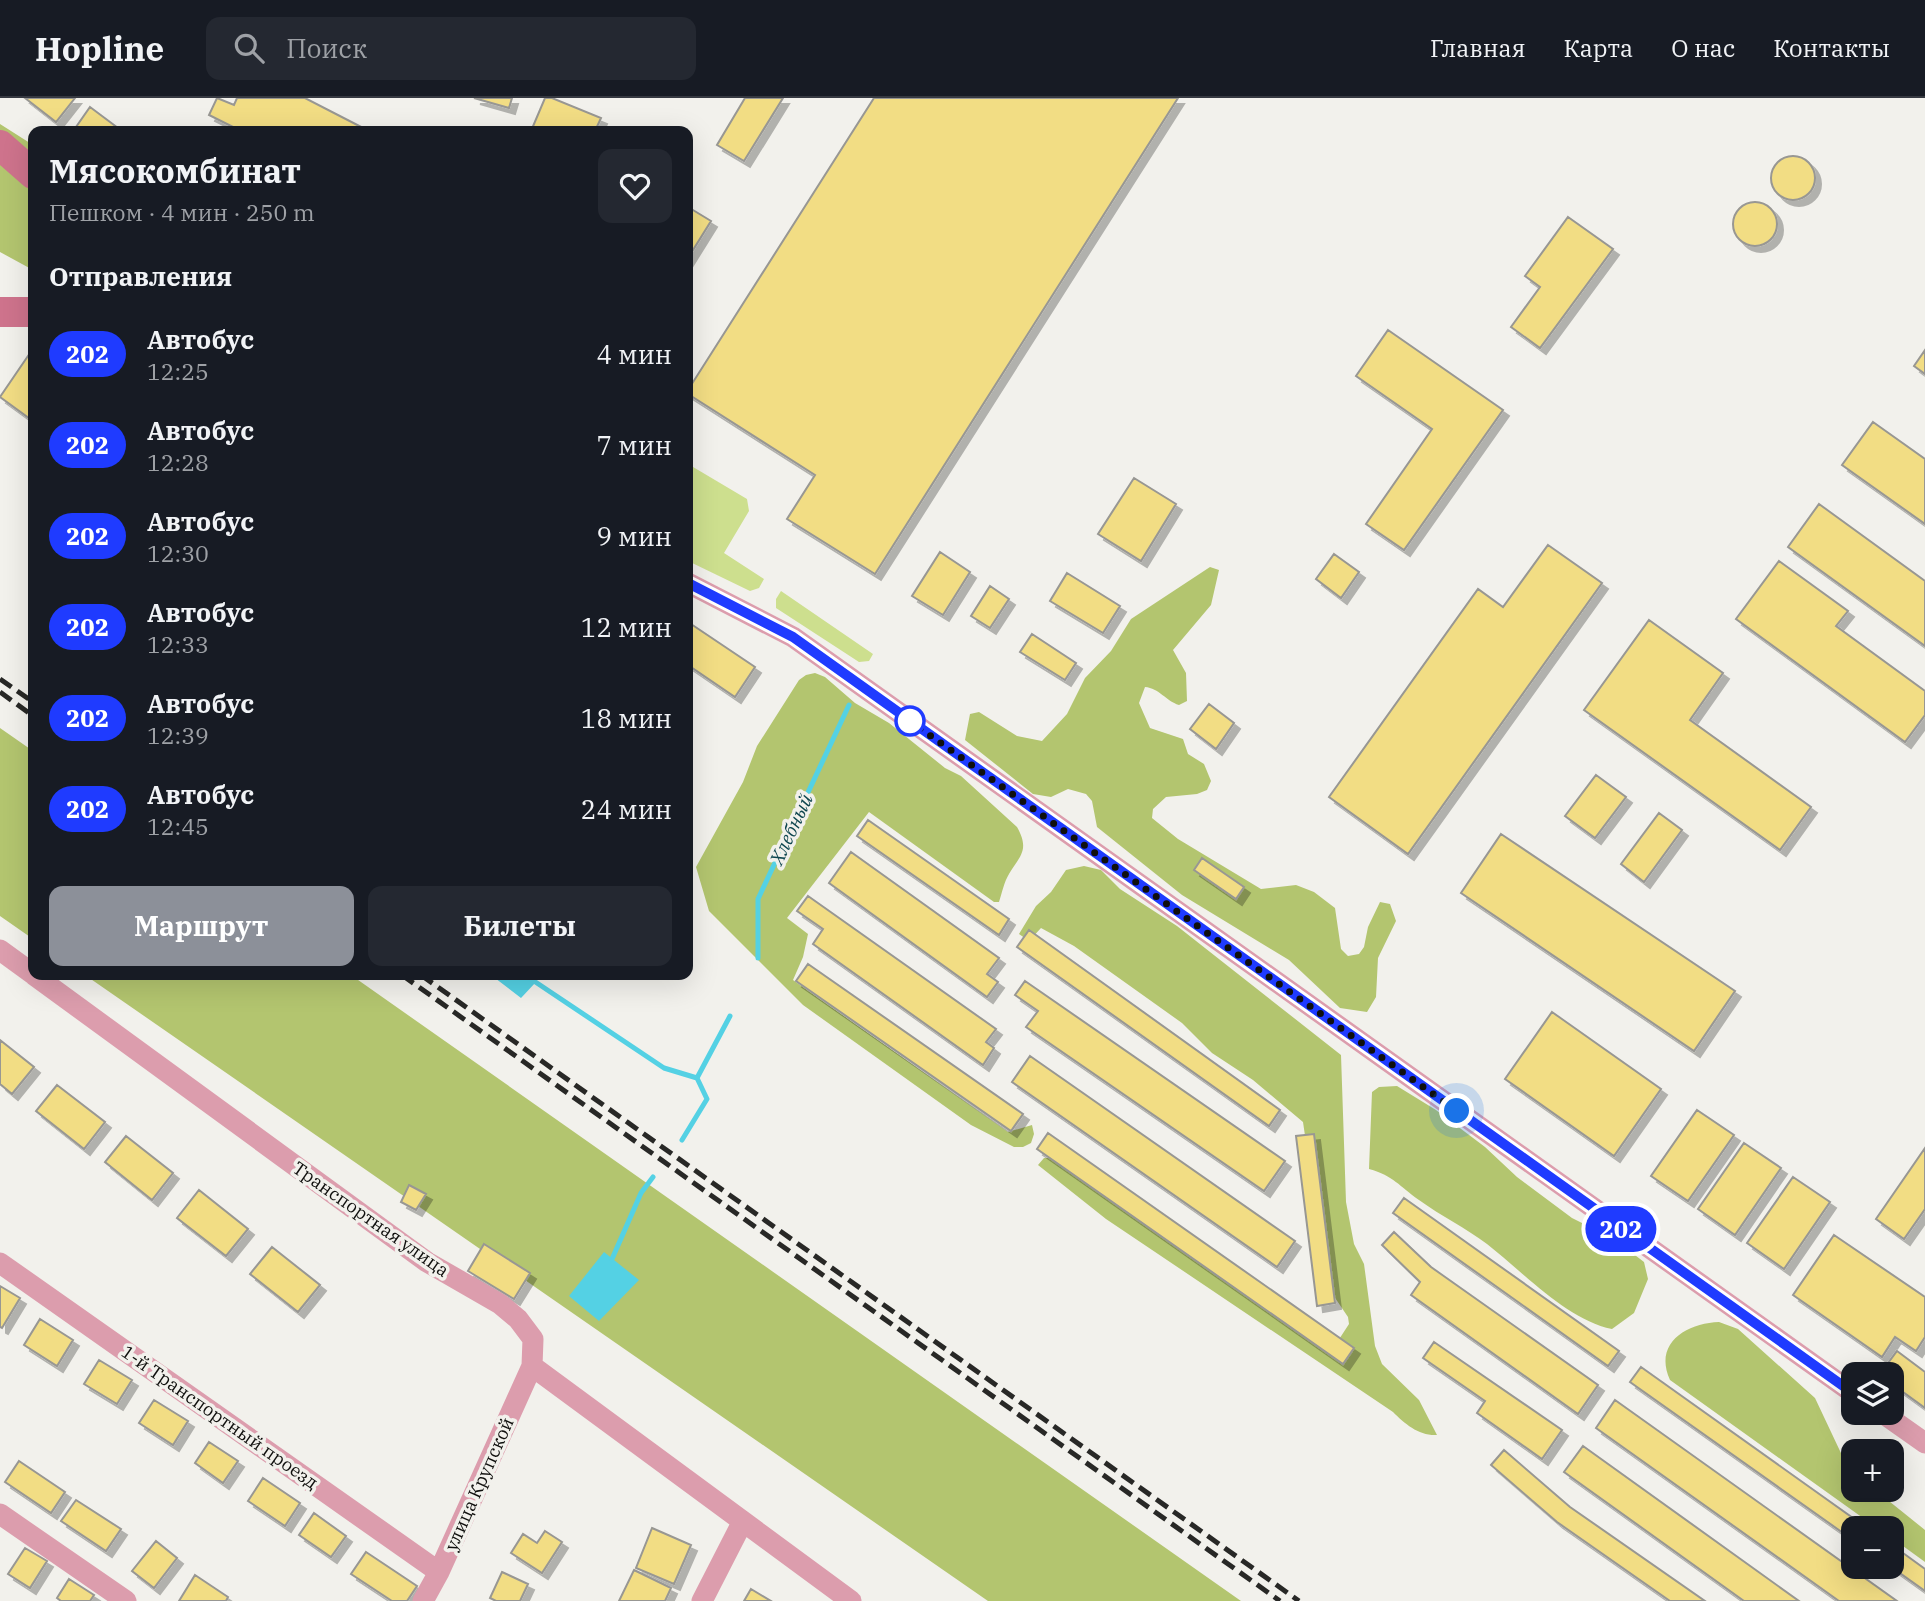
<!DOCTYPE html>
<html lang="ru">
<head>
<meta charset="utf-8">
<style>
	:root { --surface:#171b24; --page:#242831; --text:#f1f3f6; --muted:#9ea1a6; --line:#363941; --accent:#8c9099 }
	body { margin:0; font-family:"IBM Plex Serif",serif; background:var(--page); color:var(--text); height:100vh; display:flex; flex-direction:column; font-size:26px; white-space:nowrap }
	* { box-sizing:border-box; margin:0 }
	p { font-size:23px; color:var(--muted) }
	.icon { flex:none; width:38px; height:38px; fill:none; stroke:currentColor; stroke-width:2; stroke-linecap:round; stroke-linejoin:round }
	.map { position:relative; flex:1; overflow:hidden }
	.sheet { position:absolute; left:28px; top:28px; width:665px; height:854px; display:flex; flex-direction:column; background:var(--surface); border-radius:14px; box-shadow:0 7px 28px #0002 }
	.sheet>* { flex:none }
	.badge { padding:0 14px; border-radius:23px; font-size:24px; line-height:46px }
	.buttons { position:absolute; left:1841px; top:1264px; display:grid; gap:14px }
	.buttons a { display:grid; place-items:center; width:63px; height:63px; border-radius:14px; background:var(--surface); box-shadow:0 7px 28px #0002; font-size:35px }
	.you { position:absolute; width:35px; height:35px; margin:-18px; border:5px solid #fff; border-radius:50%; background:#1a73e8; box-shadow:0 0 0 10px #1a73e833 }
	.map>.badge { position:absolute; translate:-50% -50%; box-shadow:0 0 0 4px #fff }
	h2 { padding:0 21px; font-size:26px; line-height:63px }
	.round { display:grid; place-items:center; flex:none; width:74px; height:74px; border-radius:14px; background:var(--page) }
	.head { display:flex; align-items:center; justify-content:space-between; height:119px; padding:0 21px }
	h1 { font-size:33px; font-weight:700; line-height:52px }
	.button { display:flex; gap:14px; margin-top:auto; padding:14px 21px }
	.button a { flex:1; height:80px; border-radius:14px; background:var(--accent); color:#fff; font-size:28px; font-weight:700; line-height:80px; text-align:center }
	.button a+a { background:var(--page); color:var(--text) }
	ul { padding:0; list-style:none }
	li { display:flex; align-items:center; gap:21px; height:91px; padding:0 21px }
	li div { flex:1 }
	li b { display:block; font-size:26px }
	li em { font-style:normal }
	li .badge { min-width:77px; font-weight:700; text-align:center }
	header { display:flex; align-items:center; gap:42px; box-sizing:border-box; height:98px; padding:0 35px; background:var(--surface); border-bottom:2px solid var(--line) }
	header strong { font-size:33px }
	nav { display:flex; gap:38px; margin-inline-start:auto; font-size:24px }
	.search { width:490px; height:63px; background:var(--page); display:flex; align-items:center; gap:18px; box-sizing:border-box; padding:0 24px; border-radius:14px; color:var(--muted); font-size:26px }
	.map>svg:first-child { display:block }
	.green { fill:#cddf8e }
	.forest { fill:#b3c56f }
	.water { fill:#54d1e4 }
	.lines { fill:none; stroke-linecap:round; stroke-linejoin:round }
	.stream { stroke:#54d1e4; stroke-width:5 }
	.building { fill:#f2dd84; stroke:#989793; stroke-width:2; filter:url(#shadow) }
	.street { stroke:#dc9dad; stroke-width:21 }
	.secondary { stroke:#ce738c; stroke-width:30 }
	.rail { stroke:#282826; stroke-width:5; stroke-dasharray:14 7; stroke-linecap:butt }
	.line-casing { stroke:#fff; stroke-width:16 }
	.line { stroke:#1f3bff; stroke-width:10 }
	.walk { stroke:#0f0f0d; stroke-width:7; stroke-dasharray:0 12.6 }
	.stop-dot { fill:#fff; stroke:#1f3bff; stroke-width:3.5 }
	.labels { text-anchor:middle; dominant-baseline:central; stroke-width:7; stroke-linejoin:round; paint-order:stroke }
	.street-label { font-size:18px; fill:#0f0f0d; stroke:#f2f1ec }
	.water-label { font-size:19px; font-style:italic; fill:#0e464f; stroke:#f2f1ec }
</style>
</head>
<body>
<header>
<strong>Hopline</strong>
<div class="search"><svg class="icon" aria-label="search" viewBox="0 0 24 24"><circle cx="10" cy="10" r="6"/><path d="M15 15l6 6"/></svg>Поиск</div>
<nav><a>Главная</a><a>Карта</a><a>О нас</a><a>Контакты</a></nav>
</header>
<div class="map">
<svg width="1925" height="1503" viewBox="0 0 1925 1503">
	<defs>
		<filter id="shadow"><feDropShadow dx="6" dy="6" stdDeviation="0" flood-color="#0004"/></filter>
	</defs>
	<rect width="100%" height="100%" fill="#f2f1ec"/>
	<path class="green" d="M688,366L747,401L749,413L724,455L764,481L759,490L750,493L688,463Z
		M781,493L873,556L869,563L859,564L776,510V501Z"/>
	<path class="forest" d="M0,26L33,47V172L0,154Z
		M1210,469L1219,472L1211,507L1173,552L1186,575L1187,603L1179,607C1166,603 1159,590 1145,589L1139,605L1150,630L1183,641L1188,656L1204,666L1211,683L1207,692L1197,696L1166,699L1153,711L1152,720L1178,741L1261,791L1296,787L1314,794L1335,810L1341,851L1348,858L1359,856L1364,849L1368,829L1380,804L1390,806L1396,823L1378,860L1376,899L1367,914L1340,910L1289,862L1182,797L1097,729L1092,703L1086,696L1068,691L1051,699L1033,696L965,642L970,616L979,614L1017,638L1042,643L1067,616L1085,580L1111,553L1131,521Z
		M815,575L825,579L855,605L889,625L945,670L961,678L1017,729C1030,752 1020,758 1009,776C1004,784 1002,795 999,804H994L869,714L787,820L808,836L803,859L793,882L1008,1034L1032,1027L1034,1036L1031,1045L1023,1049H1014L971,1027L803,907L709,813L696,769L743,684L757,648L799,582L806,577Z
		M0,630L33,653V841L0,818Z
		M1084,768L1101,772L1120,791L1177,828L1341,957L1346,1104L1354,1146L1364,1166L1375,1248L1382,1266L1419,1302L1437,1337C1419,1338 1405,1326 1393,1314L1106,1121L1038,1067L1044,1060H1058L1334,1249L1349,1226L1348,1219L1327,1188L1303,1024L1253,982L1212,955L1182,925L1074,848L1041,830L1029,843L1019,836L1036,808L1051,794L1066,772Z
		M85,877H351L1241,1503H988Z
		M1397,988L1436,1012L1485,1049L1517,1079L1572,1120L1614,1141L1644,1164L1648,1181L1634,1215L1612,1231C1567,1222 1523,1174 1487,1146C1466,1130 1441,1118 1419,1102C1399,1088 1394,1078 1369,1071L1372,994L1379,989Z
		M1719,1224L1738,1231L1815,1300L1848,1370L1853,1374V1391H1874L1925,1432V1464L1892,1440V1430H1877L1670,1282C1653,1245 1687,1225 1719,1224Z"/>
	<path class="water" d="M491,877H530L536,884L521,900Z
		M604,1154L639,1182L599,1223L569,1198Z"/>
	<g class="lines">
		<path class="stream" d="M758,860V801L849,607
			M525,877L664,970L697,980
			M682,1042L707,1001L697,980L730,918
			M612,1161L641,1095L653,1079"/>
	</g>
	<path class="building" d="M25,0H75L56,24Z
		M217,0L234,7L237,0H305L369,33H241L209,17Z
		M474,0H512L509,10Z
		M545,0H552L601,20L595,33H531Z
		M745,0H783L744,63L717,47Z
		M874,0H1178L875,476L787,421L815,377L688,296V292Z
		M90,9L122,33H81L76,29Z
		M1771 80a22 22 0 1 1 44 0a22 22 0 1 1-44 0Z
		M1733 126a22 22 0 1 1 44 0a22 22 0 1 1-44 0Z
		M688,109L711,123L688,160Z
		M1568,119L1613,151L1540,250L1511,229L1540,189L1525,178Z
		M1388,232L1503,312L1404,452L1366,426L1432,331L1356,278Z
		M1925,252V276L1914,268Z
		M30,255L33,258V323L0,299Z
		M1873,324L1925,361V426L1842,367Z
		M1134,380L1176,406L1141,463L1098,436Z
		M1819,406L1925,483V548L1788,449Z
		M1548,447L1602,485L1408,756L1329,699L1478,491L1503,509Z
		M940,454L970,474L943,517L912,498Z
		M1334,456L1359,474L1341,500L1316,481Z
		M1779,463L1848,513L1836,528L1925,593V617L1905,644L1736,521Z
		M1067,475L1120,508L1103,535L1050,503Z
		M990,488L1009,501L990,530L971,518Z
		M1649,522L1723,575L1690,622L1811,709L1780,752L1584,612Z
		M688,524L755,569L735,599L688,567Z
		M1032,536L1076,565L1065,582L1020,554Z
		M1209,606L1234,625L1216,651L1190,631Z
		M1596,677L1626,699L1595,740L1565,718Z
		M1659,715L1682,732L1644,784L1621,766Z
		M868,722L1009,821L999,837L857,738Z
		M1501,736L1735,893L1694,953L1461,795Z
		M851,754L999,860L987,876L998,884L987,899L829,785Z
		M1202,760L1244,789L1236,801L1194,772Z
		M808,798L996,931L986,944L994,950L983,967L813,846L823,831L797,813Z
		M1029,832L1280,1012L1269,1028L1017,849Z
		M808,866L1023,1016L1011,1033L796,883Z
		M1025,883L1285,1063L1264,1093L1026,929L1038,913L1015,897Z
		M1552,914L1661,991L1614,1058L1505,981Z
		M0,942L34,969L12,996L0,986Z
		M1030,958L1295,1143L1277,1169L1012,984Z
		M57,987L105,1024L84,1051L36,1013Z
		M1697,1012L1734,1037L1688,1103L1651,1078Z
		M1048,1035L1354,1250L1343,1266L1037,1051Z
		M1314,1036L1335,1205L1317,1208L1296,1038Z
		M126,1038L173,1075L152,1102L105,1064Z
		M1744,1045L1781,1070L1735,1137L1698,1111Z
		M1925,1050V1111L1904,1141L1876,1121Z
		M1793,1079L1830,1104L1784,1171L1747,1145Z
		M409,1087L426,1096L416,1112L401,1104Z
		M199,1092L248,1131L226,1158L177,1120Z
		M1404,1100L1619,1253L1608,1268L1393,1115Z
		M1394,1134L1431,1169L1598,1287L1578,1316L1411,1197L1420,1184L1382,1147Z
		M1834,1137L1925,1199V1239L1916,1253L1895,1239L1882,1259L1793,1197Z
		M484,1146L530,1175L514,1201L468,1173Z
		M272,1149L320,1187L298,1214L250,1176Z
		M0,1188L20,1200L2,1230L0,1229Z
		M40,1221L73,1242L57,1268L24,1247Z
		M1434,1244L1562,1332L1542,1361L1477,1315L1485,1303L1423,1260Z
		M1897,1253L1925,1274V1310L1892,1286V1276H1880Z
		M99,1262L132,1282L117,1306L84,1286Z
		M1641,1269L1867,1430H1853V1442L1630,1284Z
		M154,1302L188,1323L173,1347L139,1325Z
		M1615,1302L1897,1503H1839L1596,1330Z
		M209,1344L238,1363L223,1385L195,1365Z
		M1583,1348L1799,1503H1744L1564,1374Z
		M1504,1352L1570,1409L1705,1503H1670L1557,1424L1491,1367Z
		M19,1363L65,1394L51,1415L5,1384Z
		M263,1380L300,1405L285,1428L248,1403Z
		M76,1402L121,1431L106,1453L61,1423Z
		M314,1415L346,1438L331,1459L299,1437Z
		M652,1430L691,1447L674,1486L636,1470Z
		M545,1433L562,1444L542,1475L511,1455L523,1436L537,1445Z
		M156,1443L177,1460L154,1490L132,1473Z
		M1892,1447L1925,1471V1493L1890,1468Z
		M25,1450L47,1463L30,1490L8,1476Z
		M366,1454L417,1488L407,1503H392L351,1476Z
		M634,1472L671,1490L665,1503H619Z
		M502,1474L528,1486L520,1503H496L490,1500Z
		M195,1477L228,1499L226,1503H179Z
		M69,1481L94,1497L90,1503H61L57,1500Z
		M751,1491L771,1503H744Z"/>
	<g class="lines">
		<path class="street" d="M688,485L793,539L1853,1295
			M0,852L33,876
			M34,877L427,1164L500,1206L518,1221L533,1241L532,1268L851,1503
			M0,1165L439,1474
			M1881,1314L1925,1345
			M0,1416L126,1503
			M423,1503L439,1474L532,1268
			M702,1503L743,1423"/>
		<path class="secondary" d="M0,47L33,76
			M0,214H33"/>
		<path class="rail" d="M0,581L33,604
			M0,594L33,618
			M402,877L1280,1503
			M421,877L1299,1503"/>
	</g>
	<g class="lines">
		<defs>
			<path id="line" d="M688,485L793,539L1853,1295"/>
		</defs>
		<use href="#line" class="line-casing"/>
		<use href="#line" class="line"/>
		<path class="walk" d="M910,623L1457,1013"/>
	</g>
	<circle class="stop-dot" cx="910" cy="623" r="14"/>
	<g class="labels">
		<g class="street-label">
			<text transform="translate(371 1121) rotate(35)">Транспортная улица</text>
			<text transform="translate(220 1319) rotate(35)">1-й Транспортный проезд</text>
			<text transform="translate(479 1386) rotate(-66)">улица Крупской</text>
		</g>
		<g class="water-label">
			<text transform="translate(791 731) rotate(-65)">Хлебный</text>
		</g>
	</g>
</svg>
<div class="buttons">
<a><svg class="icon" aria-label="layers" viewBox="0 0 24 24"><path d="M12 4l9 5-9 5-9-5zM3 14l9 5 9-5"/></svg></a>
<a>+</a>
<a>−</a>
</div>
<div class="you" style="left:1457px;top:1013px"></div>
<b class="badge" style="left:1621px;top:1131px;background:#1f3bff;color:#fff">202</b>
<section class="sheet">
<div class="head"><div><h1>Мясокомбинат</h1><p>Пешком · 4 мин · 250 m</p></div><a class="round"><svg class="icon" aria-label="heart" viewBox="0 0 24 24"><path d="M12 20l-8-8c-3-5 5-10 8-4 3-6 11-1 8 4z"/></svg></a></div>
<h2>Отправления</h2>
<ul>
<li><span class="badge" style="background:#1f3bff;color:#fff">202</span><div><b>Автобус</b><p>12:25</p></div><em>4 мин</em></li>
<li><span class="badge" style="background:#1f3bff;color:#fff">202</span><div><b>Автобус</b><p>12:28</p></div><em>7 мин</em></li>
<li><span class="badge" style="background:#1f3bff;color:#fff">202</span><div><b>Автобус</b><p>12:30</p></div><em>9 мин</em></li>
<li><span class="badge" style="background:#1f3bff;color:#fff">202</span><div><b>Автобус</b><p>12:33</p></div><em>12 мин</em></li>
<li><span class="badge" style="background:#1f3bff;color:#fff">202</span><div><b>Автобус</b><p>12:39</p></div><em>18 мин</em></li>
<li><span class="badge" style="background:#1f3bff;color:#fff">202</span><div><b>Автобус</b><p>12:45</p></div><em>24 мин</em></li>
</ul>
<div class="button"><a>Маршрут</a><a>Билеты</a></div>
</section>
</div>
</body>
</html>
